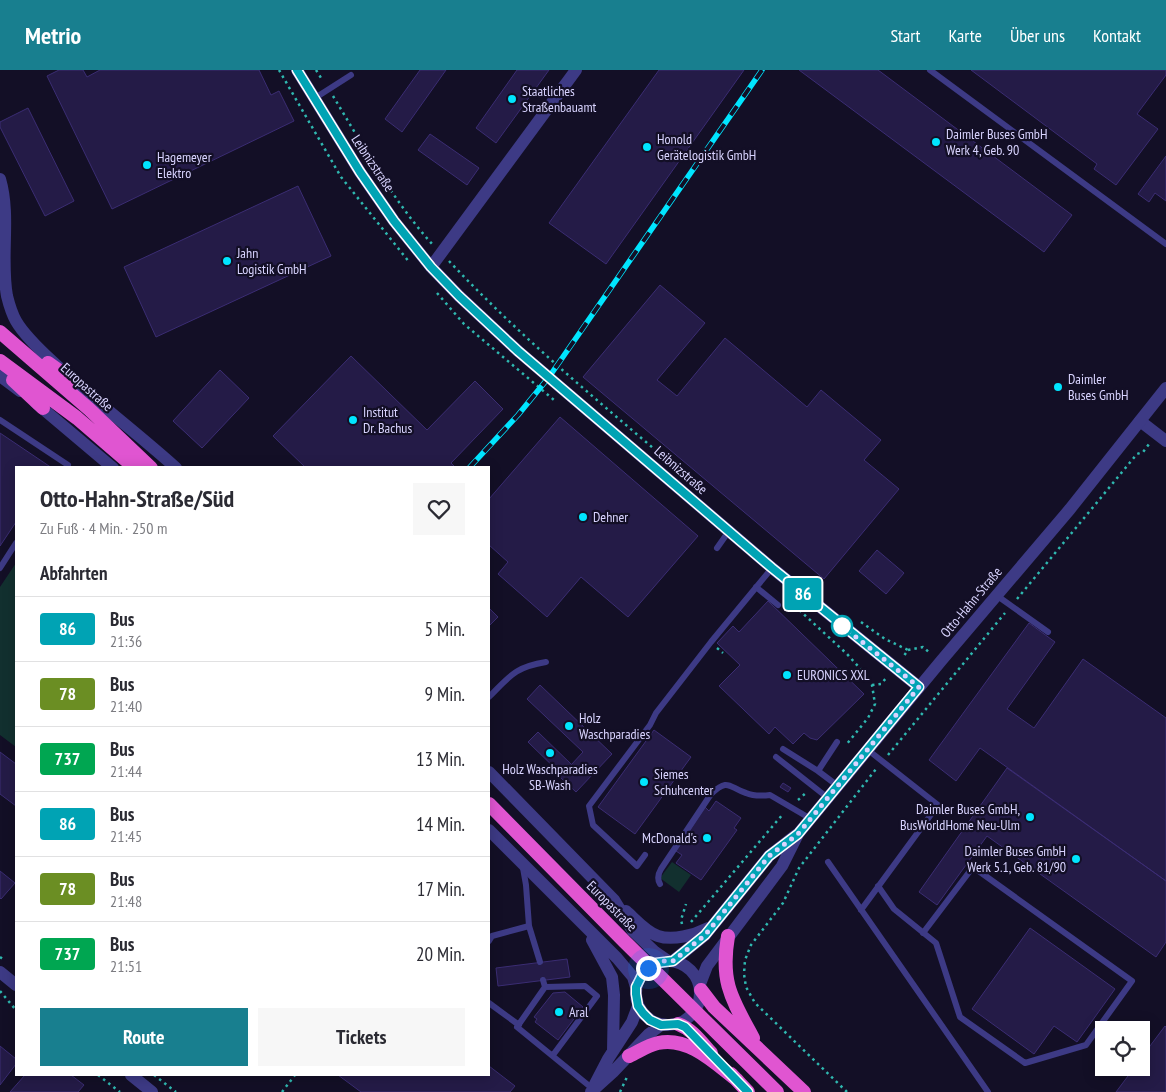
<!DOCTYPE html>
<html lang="de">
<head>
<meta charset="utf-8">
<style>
	:root { --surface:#fff; --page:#f7f7f7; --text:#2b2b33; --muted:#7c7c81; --line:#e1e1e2; --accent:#187f8f }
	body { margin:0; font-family:"PT Sans Narrow",sans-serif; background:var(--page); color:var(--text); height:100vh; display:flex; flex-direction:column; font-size:19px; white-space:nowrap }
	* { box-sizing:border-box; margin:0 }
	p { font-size:16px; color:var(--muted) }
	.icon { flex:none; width:28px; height:28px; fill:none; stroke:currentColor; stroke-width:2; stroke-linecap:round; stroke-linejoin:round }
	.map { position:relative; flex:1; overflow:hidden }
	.sheet { position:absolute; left:15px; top:396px; width:475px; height:610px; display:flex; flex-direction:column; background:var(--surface); border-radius:0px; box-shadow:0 2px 12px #0003 }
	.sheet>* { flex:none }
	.badge { padding:0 10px; border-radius:4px; font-size:18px; line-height:32px }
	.controls { position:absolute; left:1095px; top:951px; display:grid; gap:10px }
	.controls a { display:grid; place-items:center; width:55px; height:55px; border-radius:0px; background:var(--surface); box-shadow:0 2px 12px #0003; font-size:25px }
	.you { position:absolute; width:25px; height:25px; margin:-12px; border:4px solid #fff; border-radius:50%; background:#1a73e8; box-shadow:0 0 0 8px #1a73e833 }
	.map>.badge { position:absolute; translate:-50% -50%; box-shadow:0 0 0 2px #fff }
	h2 { padding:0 25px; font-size:19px; line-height:45px }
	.round { display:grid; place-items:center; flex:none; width:52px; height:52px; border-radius:0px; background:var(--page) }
	.head { display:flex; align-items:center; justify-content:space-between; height:85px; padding:0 25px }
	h1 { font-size:24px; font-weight:700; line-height:38px }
	.action { display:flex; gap:10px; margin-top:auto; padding:10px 25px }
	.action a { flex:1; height:58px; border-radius:0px; background:var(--accent); color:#fff; font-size:20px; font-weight:700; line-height:58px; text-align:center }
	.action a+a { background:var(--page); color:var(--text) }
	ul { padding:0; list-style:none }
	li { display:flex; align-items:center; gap:15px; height:65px; padding:0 25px; border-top:1px solid var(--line) }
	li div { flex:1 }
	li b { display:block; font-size:19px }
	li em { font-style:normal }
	li .badge { min-width:55px; font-weight:700; text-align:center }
	header { display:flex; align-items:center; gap:30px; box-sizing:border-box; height:70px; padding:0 25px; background:var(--accent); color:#fff }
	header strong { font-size:24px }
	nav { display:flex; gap:28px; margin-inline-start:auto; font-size:18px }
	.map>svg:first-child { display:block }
	.green { fill:#12302f }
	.building { fill:#241b47; stroke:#3b2d73 }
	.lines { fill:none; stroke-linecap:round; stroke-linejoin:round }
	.path { stroke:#2fb8b0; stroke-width:2.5; stroke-dasharray:2.5 4; stroke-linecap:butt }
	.service { stroke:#3d3a85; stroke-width:6 }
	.minor { stroke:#3d3a85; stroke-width:12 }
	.tertiary { stroke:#3d3a85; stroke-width:12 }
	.trunk { stroke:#e055d1; stroke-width:14 }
	.rail-casing { stroke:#00e5ff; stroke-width:5.5 }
	.rail { stroke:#130f26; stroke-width:4; stroke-dasharray:11; stroke-linecap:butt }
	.trunk-bridge { stroke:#e055d1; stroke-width:14 }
	.line-casing { stroke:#fff; stroke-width:11 }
	.line { stroke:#00a3b4; stroke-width:8 }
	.walk { stroke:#d9d4ff; stroke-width:5; stroke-dasharray:0 9 }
	.poi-dot { fill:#00e5ff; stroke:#130f26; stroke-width:2 }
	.stop-dot { fill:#fff; stroke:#00a3b4; stroke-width:2.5 }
	.labels { text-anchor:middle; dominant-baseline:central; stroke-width:4.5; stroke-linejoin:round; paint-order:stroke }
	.poi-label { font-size:14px; fill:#d9d4ff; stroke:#130f26; text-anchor:start }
	.street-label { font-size:14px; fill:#d9d4ff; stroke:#130f26 }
</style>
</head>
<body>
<header>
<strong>Metrio</strong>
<nav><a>Start</a><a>Karte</a><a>Über uns</a><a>Kontakt</a></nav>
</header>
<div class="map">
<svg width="1166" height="1022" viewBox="0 0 1166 1022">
	<rect width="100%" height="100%" fill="#130f26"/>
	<path class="green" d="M16,493V677L0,665V517Z
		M672,792L691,805L679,822L660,808Z"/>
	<path class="building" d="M59,0H83L87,7L100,0H259L271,25L279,21L294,51L112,139L47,6Z
		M420,0H446L402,62L385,49Z
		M517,0H549L496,73L476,58Z
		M659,0H744L606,194L549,153Z
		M799,0H878L1072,145L1044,182Z
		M971,0H1166V5L1137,44L1158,59L1116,115L1094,99L1097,94Z
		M28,38L74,131L45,146L0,57V52Z
		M430,64L479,98L467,115L418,80Z
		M1166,86V131L1155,123L1149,132L1138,124Z
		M298,116L331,186L156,267L124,197Z
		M660,215L705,253L657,310L677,326L725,268L807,337L821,320L881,370L864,390L899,419L824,509L583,307Z
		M351,286L427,360L475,311L503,339L451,393L456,398H306L273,366Z
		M220,300L249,328L202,378L173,351Z
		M560,347L698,466L628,547L581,507L547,547L498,504L508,492L489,475V429Z
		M0,363L52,398H16V452L0,476Z
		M877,480L904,503L886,524L859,501Z
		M768,531L864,624L817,670L810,668L804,663L793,674L775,657L769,664L719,616L740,595L717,573L733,556L739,562Z
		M489,538L498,547L489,556Z
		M1029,553L1055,572L1007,639L1034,658L1083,589L1166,648V811L980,678L956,711L929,690Z
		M540,615L612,684L576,722L560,707L583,682L527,629Z
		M654,660L691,687L635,764L598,737Z
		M538,662L572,695L562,705L528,672Z
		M0,682L16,694V736L0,724Z
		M1007,698L1166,811V872L1156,887L987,766L937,835L919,822Z
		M783,713L791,718L788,722L780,717Z
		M716,731L741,748L734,758L737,760L701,810L676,793L682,785L676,781L705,737L709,741Z
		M0,801L15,813L1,829L0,828Z
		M1030,858L1115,919L1077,972L1054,956L1034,984L972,939Z
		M567,889L570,907L498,916L496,898Z
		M565,922L583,937L558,970L535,952L537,949L534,947L553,923Z
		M1165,956L1166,957V1022H1116L1134,998H1141V988Z
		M0,976L16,989V994L0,1015Z
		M489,996L515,1016L510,1022H361L338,1005H489Z
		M25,1005H71L84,1015L78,1022H10Z"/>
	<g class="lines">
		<path class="path" d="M279,0L341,107L410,193
			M316,0L323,11
			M333,26C364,77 393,131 433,175
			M449,191C524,271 610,341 693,412
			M437,223L464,254L554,330
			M785,527L847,584L866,605L872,615L875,634L868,648L846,675
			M1017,529L1137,384L1143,382L1149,374
			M861,552L885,569L908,580L903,587
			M717,578L723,583
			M908,580L923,577L931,584
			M872,615L881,614L887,607
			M888,685L1005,543
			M798,730L807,722
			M691,852L783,744
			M682,854L681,850L686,834
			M0,887L5,891
			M0,921L16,940
			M98,1005L120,1022
			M154,1005L176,1022
			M282,1022L295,1005
			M620,1022L627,1007
			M847,1022L755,933L746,917L744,904L745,890L751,875L783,833L799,798L876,699"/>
		<path class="service" d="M930,0L1166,174
			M315,28L351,5
			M0,350L68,395L66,398
			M717,478L729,461
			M0,498L16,473
			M756,517L778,535
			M996,525L1048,562
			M489,627C510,606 515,597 546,592
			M837,672L818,701L838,716
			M783,679L818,701
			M776,687L828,728
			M645,785L637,796L593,755L589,736L650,655L656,643L711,572L772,498
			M828,792L988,1022
			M523,798L526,815L529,856L540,892
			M660,814C657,809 658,804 661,799L711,724C729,707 729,718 746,723C753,726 762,726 770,725L811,749
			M878,816L894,839L936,873L960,947L1025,993L1086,975L1132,911L973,797L923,863
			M861,840L938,735L868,680
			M489,871L492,866L529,856
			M543,910L545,917L517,957L593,1019
			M545,917L585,916L597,926L553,985
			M489,933L519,955"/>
		<path class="minor" d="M297,0L360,102L394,151L431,197L459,226L518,281L772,498L919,617
			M431,197L576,0
			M1140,351L1166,371
			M0,902L16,915
			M131,1005L152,1022"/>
		<path class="tertiary" d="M0,109C11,147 0,187 7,226C9,234 12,244 16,251C24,265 42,282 54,293C93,330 136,362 176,398
			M0,306L20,321
			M36,333L113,398
			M489,702L614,830L633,861L655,882L668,891
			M489,760L617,888L633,907L636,917
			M626,841C635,849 646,862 658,866C673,871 694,865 708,858
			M592,870L612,907L614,925L613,981
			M636 923a32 32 0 1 1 64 0a32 32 0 1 1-64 0Z
			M673,891L705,865L769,786L796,765
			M700,914L707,896L782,796L798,764L941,591L1070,439L1166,318
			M595,1014L608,989L632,952L638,936
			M591,1022L613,1002L649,964L661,955"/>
		<path class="trunk" d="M0,262L89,339L151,398
			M0,291L77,348L135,398
			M48,293L72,310
			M13,310L43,338
			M728,866C720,913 732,929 753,968
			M701,920L714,937L804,1022
			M678,954C692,959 701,972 711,983
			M629,986C638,982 648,975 658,973C688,966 715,993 737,1010
			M731,1004L748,1022"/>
		<defs>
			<path id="rail" d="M469,398L518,345L549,307L762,0"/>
		</defs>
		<use href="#rail" class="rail-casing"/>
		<use href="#rail" class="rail"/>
		<path class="trunk-bridge" d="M489,734L625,872L777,1022"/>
	</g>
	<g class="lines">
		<defs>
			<path id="line" d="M297,0L360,102L394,151L431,197L459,226L518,281L772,498L919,617L798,764L769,786L705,865L673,891L656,893L642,905L636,917V924L638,936L643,943L650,950L661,955L678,954L685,957L748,1022"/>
		</defs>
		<use href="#line" class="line-casing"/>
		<use href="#line" class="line"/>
		<path class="walk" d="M648,898L661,891H673L705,865L769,786L798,764L919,617L842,556"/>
	</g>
	<g class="poi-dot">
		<circle cx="512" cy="29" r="5"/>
		<circle cx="936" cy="72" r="5"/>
		<circle cx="647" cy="77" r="5"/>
		<circle cx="147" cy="95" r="5"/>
		<circle cx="227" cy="191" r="5"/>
		<circle cx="1058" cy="317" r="5"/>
		<circle cx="353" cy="350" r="5"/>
		<circle cx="583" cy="447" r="5"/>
		<circle cx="787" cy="605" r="5"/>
		<circle cx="569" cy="656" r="5"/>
		<circle cx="550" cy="683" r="5"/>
		<circle cx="644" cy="712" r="5"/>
		<circle cx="1030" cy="747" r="5"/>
		<circle cx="707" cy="768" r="5"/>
		<circle cx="1076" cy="789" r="5"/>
		<circle cx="559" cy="942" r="5"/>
	</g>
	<circle class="stop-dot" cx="842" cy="556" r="10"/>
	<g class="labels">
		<g class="poi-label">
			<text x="522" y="21">Staatliches<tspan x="522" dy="16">Straßenbauamt</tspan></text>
			<text x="946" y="64">Daimler Buses GmbH<tspan x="946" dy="16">Werk 4, Geb. 90</tspan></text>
			<text x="657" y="69">Honold<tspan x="657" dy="16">Gerätelogistik GmbH</tspan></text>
			<text x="157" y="87">Hagemeyer<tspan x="157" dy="16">Elektro</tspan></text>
			<text x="237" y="183">Jahn<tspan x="237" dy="16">Logistik GmbH</tspan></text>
			<text x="1068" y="309">Daimler<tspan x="1068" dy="16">Buses GmbH</tspan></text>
			<text x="363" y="342">Institut<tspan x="363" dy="16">Dr. Bachus</tspan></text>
			<text x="593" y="447">Dehner</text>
			<text x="797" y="605">EURONICS XXL</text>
			<text x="579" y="648">Holz<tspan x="579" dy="16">Waschparadies</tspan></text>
			<text x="550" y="699" text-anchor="middle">Holz Waschparadies<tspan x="550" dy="16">SB-Wash</tspan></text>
			<text x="654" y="704">Siemes<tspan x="654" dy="16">Schuhcenter</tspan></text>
			<text x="1020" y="739" text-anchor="end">Daimler Buses GmbH,<tspan x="1020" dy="16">BusWorldHome Neu-Ulm</tspan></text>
			<text x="697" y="768" text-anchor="end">McDonald's</text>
			<text x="1066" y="781" text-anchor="end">Daimler Buses GmbH<tspan x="1066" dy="16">Werk 5.1, Geb. 81/90</tspan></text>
			<text x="569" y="942">Aral</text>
		</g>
		<g class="street-label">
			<text transform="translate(373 93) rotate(56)">Leibnizstraße</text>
			<text transform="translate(87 317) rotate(42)">Europastraße</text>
			<text transform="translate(681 400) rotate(41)">Leibnizstraße</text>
			<text transform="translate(971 532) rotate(-50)">Otto-Hahn-Straße</text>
			<text transform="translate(612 836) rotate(45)">Europastraße</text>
		</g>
	</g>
</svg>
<div class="controls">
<a><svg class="icon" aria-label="locate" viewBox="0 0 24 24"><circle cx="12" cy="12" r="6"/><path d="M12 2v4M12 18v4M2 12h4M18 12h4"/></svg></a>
</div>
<div class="you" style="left:648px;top:898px"></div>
<b class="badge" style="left:803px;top:524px;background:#00a3b4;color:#fff">86</b>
<section class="sheet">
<div class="head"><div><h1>Otto-Hahn-Straße/Süd</h1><p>Zu Fuß · 4 Min. · 250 m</p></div><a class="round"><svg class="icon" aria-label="heart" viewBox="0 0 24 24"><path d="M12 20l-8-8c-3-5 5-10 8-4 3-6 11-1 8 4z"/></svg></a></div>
<h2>Abfahrten</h2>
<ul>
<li><span class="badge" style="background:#00a3b4;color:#fff">86</span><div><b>Bus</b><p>21:36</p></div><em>5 Min.</em></li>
<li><span class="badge" style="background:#6b8e23;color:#fff">78</span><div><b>Bus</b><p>21:40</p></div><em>9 Min.</em></li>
<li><span class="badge" style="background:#00a651;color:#fff">737</span><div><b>Bus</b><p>21:44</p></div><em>13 Min.</em></li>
<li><span class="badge" style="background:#00a3b4;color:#fff">86</span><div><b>Bus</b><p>21:45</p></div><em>14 Min.</em></li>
<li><span class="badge" style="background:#6b8e23;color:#fff">78</span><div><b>Bus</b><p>21:48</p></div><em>17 Min.</em></li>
<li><span class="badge" style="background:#00a651;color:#fff">737</span><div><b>Bus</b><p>21:51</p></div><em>20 Min.</em></li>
</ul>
<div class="action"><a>Route</a><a>Tickets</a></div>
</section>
</div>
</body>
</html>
